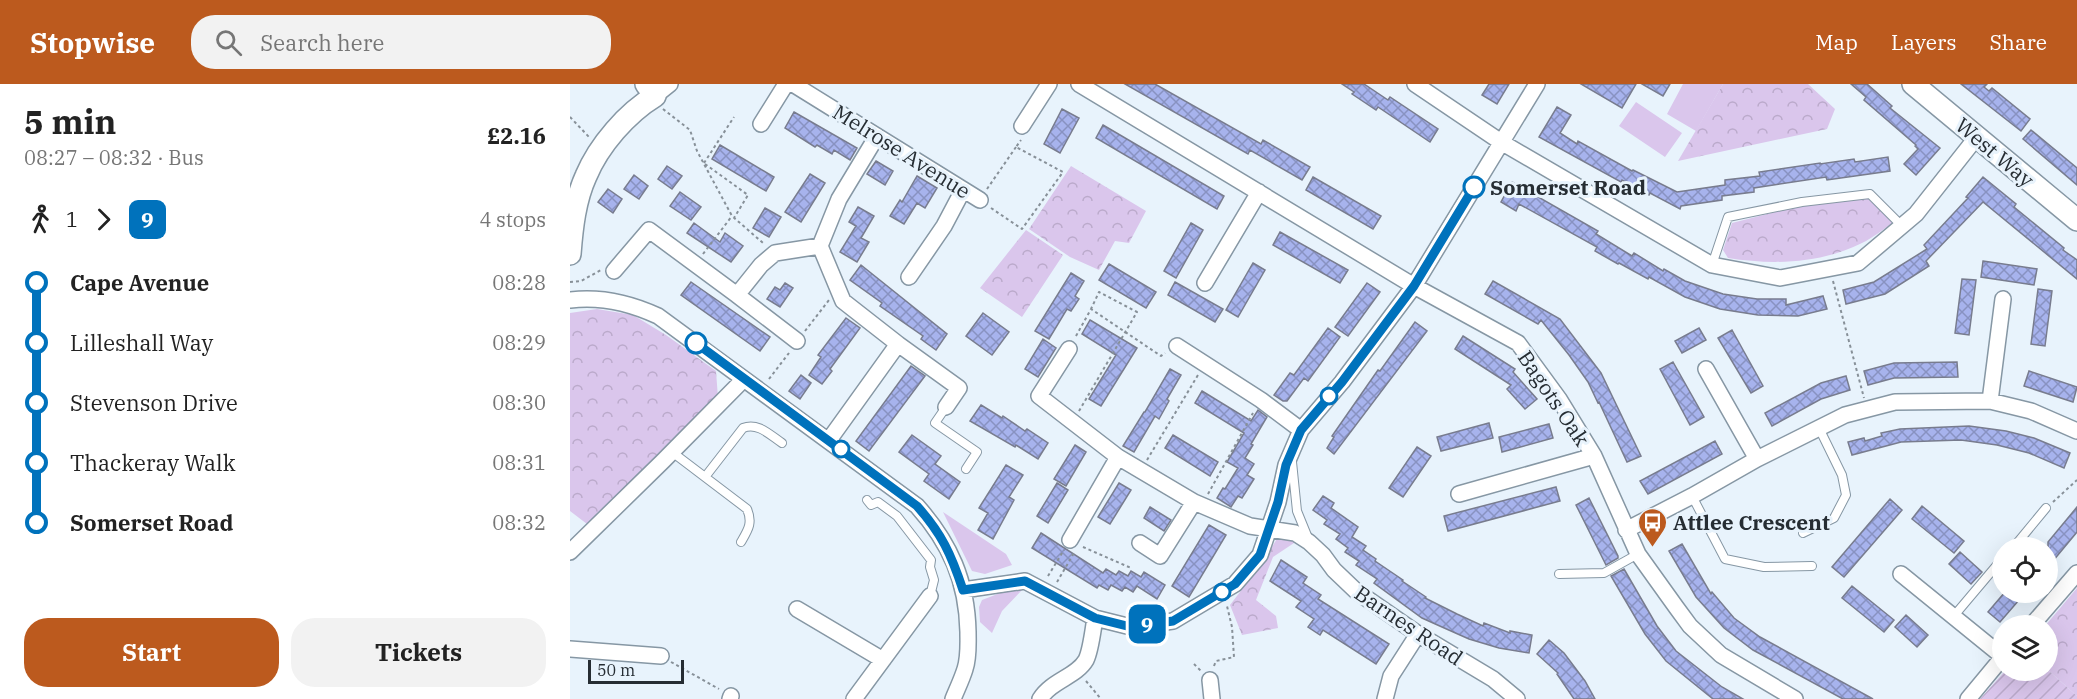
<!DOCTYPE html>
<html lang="en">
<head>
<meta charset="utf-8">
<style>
	:root { --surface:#fff; --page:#f2f2f2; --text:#222; --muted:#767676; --accent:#bc5a1e }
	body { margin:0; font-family:"IBM Plex Serif",serif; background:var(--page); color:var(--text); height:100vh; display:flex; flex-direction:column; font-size:22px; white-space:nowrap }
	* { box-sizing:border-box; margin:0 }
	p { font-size:20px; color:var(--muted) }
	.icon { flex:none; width:33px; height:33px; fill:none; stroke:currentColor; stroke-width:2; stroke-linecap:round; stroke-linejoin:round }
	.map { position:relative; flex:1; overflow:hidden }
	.side { display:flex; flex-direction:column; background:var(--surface); width:570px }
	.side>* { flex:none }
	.badge { padding:0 12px; border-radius:9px; font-size:21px; line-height:39px }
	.tools { position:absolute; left:1422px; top:453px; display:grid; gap:12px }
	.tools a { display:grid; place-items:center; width:66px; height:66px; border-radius:50%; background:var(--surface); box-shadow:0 6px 24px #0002; font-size:30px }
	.scale { position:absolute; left:18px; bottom:15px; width:96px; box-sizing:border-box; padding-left:6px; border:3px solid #262d33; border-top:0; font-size:16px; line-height:21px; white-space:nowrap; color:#262d33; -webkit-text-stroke:4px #e8f3fc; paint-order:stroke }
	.map>.badge { position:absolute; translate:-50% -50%; box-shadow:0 0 0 3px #fff }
	.legs { display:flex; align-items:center; gap:9px; height:66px; padding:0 24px; font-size:20px }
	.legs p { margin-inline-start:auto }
	.headline { display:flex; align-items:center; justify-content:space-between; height:102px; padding:0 24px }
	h1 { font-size:33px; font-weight:700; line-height:45px }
	.action { display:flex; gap:12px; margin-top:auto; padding:12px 24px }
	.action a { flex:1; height:69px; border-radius:24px; background:var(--accent); color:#fff; font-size:24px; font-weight:700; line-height:69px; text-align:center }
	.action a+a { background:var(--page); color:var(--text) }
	ul { padding:0 24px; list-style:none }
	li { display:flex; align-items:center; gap:21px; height:60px; font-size:22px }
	li i { display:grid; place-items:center; width:9px; height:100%; margin:0 8px; background:currentColor }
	li i::after { content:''; width:15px; height:15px; margin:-8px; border:4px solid; border-radius:50%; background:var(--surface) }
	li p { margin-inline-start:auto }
	li:first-child i { background:linear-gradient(#0000 50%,currentColor 0) }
	li:last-child i { background:linear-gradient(currentColor 50%,#0000 0) }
	header { display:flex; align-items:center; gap:36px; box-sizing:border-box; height:84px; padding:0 30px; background:var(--accent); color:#fff }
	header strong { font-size:28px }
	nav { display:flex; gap:33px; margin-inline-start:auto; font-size:21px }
	.search { width:420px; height:54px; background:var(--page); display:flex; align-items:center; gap:15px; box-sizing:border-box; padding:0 21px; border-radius:24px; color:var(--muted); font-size:22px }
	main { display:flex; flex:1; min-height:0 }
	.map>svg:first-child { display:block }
	.grass { fill:#dac6ec }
	.park { fill:url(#park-crowns) }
	.garden { fill:url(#garden-furrows) }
	.building { fill:url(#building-cross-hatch); stroke:#787c8e; stroke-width:1.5 }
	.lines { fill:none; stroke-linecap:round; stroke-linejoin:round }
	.lane-casing { stroke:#8697a4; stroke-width:10 }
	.street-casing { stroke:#8697a4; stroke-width:18 }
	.secondary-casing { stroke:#8697a4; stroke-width:24 }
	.path { stroke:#879098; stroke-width:2; stroke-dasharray:3 3; stroke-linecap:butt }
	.lane { stroke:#fff; stroke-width:8 }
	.street { stroke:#fff; stroke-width:15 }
	.secondary { stroke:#fff; stroke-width:21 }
	.line-1-casing { stroke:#fff; stroke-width:14 }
	.line-1 { stroke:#0072bc; stroke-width:9 }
	.stop-1-dot { fill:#fff; stroke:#0072bc; stroke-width:3 }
	.labels { text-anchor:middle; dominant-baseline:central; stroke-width:6; stroke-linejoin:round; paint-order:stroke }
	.street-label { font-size:21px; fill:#262d33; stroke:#e8f3fc }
	.stop-label { font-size:21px; font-weight:bold; fill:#262d33; stroke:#e8f3fc; text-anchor:start }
	.poi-label { font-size:21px; font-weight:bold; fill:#262d33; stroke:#e8f3fc; text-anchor:start }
</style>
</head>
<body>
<header>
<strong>Stopwise</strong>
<div class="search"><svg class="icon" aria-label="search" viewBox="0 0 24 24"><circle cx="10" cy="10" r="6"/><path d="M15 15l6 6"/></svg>Search here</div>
<nav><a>Map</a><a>Layers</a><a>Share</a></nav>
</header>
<main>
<section class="side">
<div class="headline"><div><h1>5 min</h1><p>08:27 – 08:32 · Bus</p></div><b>£2.16</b></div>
<div class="legs"><svg class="icon" aria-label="walk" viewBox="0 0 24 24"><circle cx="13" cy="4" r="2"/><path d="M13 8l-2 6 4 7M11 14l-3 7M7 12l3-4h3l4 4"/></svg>1<svg class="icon" aria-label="forward" viewBox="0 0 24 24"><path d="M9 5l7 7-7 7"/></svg><b class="badge" style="background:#0072bc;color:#fff">9</b><p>4 stops</p></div>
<ul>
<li><i style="color:#0072bc"></i><b>Cape Avenue</b><p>08:28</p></li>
<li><i style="color:#0072bc"></i><span>Lilleshall Way</span><p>08:29</p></li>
<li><i style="color:#0072bc"></i><span>Stevenson Drive</span><p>08:30</p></li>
<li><i style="color:#0072bc"></i><span>Thackeray Walk</span><p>08:31</p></li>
<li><i style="color:#0072bc"></i><b>Somerset Road</b><p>08:32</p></li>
</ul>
<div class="action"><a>Start</a><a>Tickets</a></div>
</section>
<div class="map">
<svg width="1507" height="615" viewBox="0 0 1507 615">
	<defs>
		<pattern id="park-crowns" width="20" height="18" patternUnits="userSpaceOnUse" patternTransform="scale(1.5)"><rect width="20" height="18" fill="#dac6ec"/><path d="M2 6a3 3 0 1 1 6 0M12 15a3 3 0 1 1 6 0" fill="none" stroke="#bbaacb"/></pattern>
		<pattern id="garden-furrows" width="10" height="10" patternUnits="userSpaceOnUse" patternTransform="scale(1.5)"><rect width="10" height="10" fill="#dac6ec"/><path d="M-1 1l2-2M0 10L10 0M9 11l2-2" fill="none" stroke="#bbaacb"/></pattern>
		<pattern id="building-cross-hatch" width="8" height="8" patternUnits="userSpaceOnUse" patternTransform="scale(1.5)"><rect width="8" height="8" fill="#a7b3ed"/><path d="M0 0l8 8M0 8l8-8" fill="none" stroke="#8892c1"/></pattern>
	</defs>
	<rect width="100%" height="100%" fill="#e8f3fc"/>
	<path class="grass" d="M1113,0H1153L1126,47L1097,30Z
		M1066,18L1112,49L1095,73L1049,42Z
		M373,428L436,470L442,481L415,490L402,487Z
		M453,505L432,527L422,549L410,538L409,523L412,516L438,506Z"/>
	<path class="park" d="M1153,0H1238L1265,25L1257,45L1108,77Z
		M501,82L576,127L559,159L545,157L529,186L500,173L459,145Z
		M1299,114L1323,139C1313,145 1303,154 1292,159C1250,180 1203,181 1158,174L1153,166L1162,139L1233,121Z
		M456,146L493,171L452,233L410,204Z
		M27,225L63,231L96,251L146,287L148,314L17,440L0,427V229Z
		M711,448L730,455L703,473L686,516L706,532L708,544L672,551L660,521L693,478Z
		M1507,504V612L1478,586V542H1475Z"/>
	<path class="garden" d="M1435,587L1478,586L1507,612V615H1410Z"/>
	<path class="building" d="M555,0H585L691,60L693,56L740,83L732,96L680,66L678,70Z
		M772,0H794L818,16L820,13L868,45L860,58L808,23L806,26L782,10L784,8Z
		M919,0H939L927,20L912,11Z
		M1011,0H1066L1052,24Z
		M1072,0H1100L1093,12Z
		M1281,0H1297L1322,22L1320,24L1370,64L1346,91L1334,80L1348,65L1345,62L1346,61L1294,16L1296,13Z
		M1391,0H1417L1414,3L1419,7L1422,4L1460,35L1451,47Z
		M987,23L1001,31L990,49L1007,60L1008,57L1062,87L1063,86L1107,108L1155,101V96L1190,92L1189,88L1250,79V80L1284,75L1285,78L1318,73L1320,87L1257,96L1256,93L1184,104V108L1152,112V116L1111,122L1110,125L1080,109L1079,111L1052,96L1051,98L969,53Z
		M492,25L509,34L490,69L474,60Z
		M224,28L287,64L280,76L264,66L262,70L247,61L245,63L215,44Z
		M533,41L654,112L647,125L526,54Z
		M1461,46L1507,84V101L1453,55Z
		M150,61L204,93L196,107L142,75Z
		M306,77L323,87L315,101L297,90Z
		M97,82L112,92L102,105L88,95Z
		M240,90L255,99L231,138L215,128Z
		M64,91L78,102L69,115L54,105Z
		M347,92L367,104L355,124L347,119L334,140L320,132L330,116L332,118Z
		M743,93L811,132L803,145L736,106Z
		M1413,93L1446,120L1444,123L1494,164L1493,166L1507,176V195L1413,118L1356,177L1359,182L1315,210L1276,220L1273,206L1304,198L1357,165L1354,161L1398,114L1396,113Z
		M942,98L1028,147L1026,150L1062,172L1064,169L1093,187L1094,185L1115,197L1153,210L1187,215H1216V221L1253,212L1257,225L1228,232L1188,231L1150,225L1115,213L1079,193L1078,195L1049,179L1048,180L1025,167L1027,163L949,120L946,127L931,118Z
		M38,105L52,115L43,129L28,118Z
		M110,108L131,123L121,136L100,122Z
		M288,123L304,132L291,154L299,158L287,178L270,168L286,142L279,138Z
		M195,124L211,133L199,153L183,144Z
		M124,139L150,158L155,149L173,162L161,178L117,149Z
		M621,139L633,146L606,194L594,187Z
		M710,148L778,186L770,199L703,161Z
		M1413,177L1467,185L1464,201L1411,193Z
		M683,179L695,186L668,233L656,226Z
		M539,180L586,208L576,224L529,196Z
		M291,181L377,250L366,266L351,255L353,252L310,222L312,219L280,196Z
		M501,189L514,197L505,212L509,215L501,227L497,225L479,255L465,247Z
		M1392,195L1406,196L1399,251L1385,249Z
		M923,197L990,235L1031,289L1071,372L1057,378L1029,318L1028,319L1018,298L999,271L971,236L968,240L915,210Z
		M121,198L200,253L190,267L111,211Z
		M605,198L653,225L645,238L598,211Z
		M215,199L223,204L210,223L197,215L205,203L210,206Z
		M797,199L810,208L778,252L765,243Z
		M1468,205L1482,207L1475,262L1461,260Z
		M413,229L439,248L422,271L396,252Z
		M276,234L290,244L260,285L262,287L252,300L239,291L251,273L248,271Z
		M520,236L567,264L531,322L519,315L546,271L512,250Z
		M845,238L857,247L764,370L757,364L764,353L762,352L808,286L810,287Z
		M758,244L770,253L738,297L734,294L717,317H713L704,311L720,289L724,291Z
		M1129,244L1136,256L1112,269L1105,257Z
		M1162,246L1193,302L1181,309L1148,254Z
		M893,252L945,285L943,288L967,315L955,325L937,305L941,301L885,265Z
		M473,255L486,264L468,293L455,285Z
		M1103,278L1134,333L1120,341L1090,285Z
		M1387,278L1388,293L1324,294L1298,301L1294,287L1324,279Z
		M341,282L355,292L299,367L286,357Z
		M600,285L611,291L597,315L599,317L589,335L585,332L564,368L553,362L574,328H575Z
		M1459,287L1507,303L1503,318L1454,302Z
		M231,291L241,299L230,315L219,307Z
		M1276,292L1280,306L1251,315L1202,342L1195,329L1251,299Z
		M632,307L681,337L688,326L697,333L681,360L683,361L675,374L684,380L677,391L684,395L672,414L668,412L661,423L647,414L653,404L655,405L668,384L657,378L674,349L625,319Z
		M411,321L432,334L433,332L455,347L457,345L478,359L468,375L446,361L445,363L400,337Z
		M919,339L923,354L871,367L867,353Z
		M979,340L983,354L932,368L929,353Z
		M1399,342L1436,347L1464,354L1500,369L1494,384L1459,369L1427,361L1391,356L1331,358L1282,371L1278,358L1294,354L1295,357L1312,352L1311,349L1330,345Z
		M342,351L371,372L365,380L390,398L379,415L354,397L359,390L329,368Z
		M603,351L648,378L640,392L595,364Z
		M1145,357L1152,370L1078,410L1070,397Z
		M505,361L516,368L496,402L484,395Z
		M847,363L861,372L833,413L819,404Z
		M436,381L453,391L439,413L444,416L423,455L408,446L418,429L409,424Z
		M487,399L498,406L478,439L467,432Z
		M549,399L561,406L540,440L528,433Z
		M986,403L990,417L878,447L874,432Z
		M753,412L764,419L761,424L788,443L782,453L796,462L793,466L806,475L805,477L833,496L832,497L856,513L855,514L887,530L913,542L914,539L940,549V547L962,551L959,569L929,564L899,555L872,543L852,534L804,499L807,495L786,481L789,477L775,468L778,464L766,455L770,450L754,440L757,436L743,426Z
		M1019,414L1048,472V474L1036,481L1006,421Z
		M1320,415L1332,426L1274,493L1262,483Z
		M1352,422L1394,457L1384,469L1342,435Z
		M580,423L601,436L594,447L574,434Z
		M1507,423V448L1478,483V458Z
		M639,441L656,451L619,513L602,502Z
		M471,449L533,489L536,485L546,491L549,487L558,492L561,487L571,493L574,488L595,501L587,515L567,502L563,508L555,503L552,507L541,501L538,506L529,501L527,504L462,464Z
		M1112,460L1141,510L1142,508L1164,534L1190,553L1303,615H1273L1183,566L1154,544L1126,513L1099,467Z
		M1390,468L1412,488L1401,500L1379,480Z
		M711,476L737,493L733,499L751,511L748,515L819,560L806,580L753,546L750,551L738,543L744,535L726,523L731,517L700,497Z
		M1054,485L1087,542L1106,567L1152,603L1173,615H1143L1096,577L1075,550L1041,492Z
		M1282,502L1324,536L1314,548L1272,514Z
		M1435,508H1456L1430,538L1418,528Z
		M1336,531L1358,551L1347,563L1325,543Z
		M979,556L994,569L1015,597L1025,615H1004L987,590L988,589L967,570Z"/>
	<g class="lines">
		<defs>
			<path id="lane" d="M1142,181L1158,133L1232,118L1300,110L1333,143
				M376,323L365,339L407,368L396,385
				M102,368L177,425C183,439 178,446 171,458
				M722,378L727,427L738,454
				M135,393L173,344C188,338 200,351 212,359
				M1122,412L1155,475L1194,483L1242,482
				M297,416L301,421L308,418L327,432L361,476L360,483L364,496L360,512
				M1233,449L1264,434L1276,411L1272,391L1249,344
				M1443,464L1476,424
				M989,490L1034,489L1068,470
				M1383,533L1432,475"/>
			<path id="street" d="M223,0L410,116
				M509,0L844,202L948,259L989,315L1024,372L1068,470L1106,523L1120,542L1151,571L1225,615
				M845,0L931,58L1142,181L1210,194L1288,179L1346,130L1406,54
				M85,12L100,0
				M191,40L216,0
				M452,42L479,0
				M307,52L269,115L250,162L273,217L328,260
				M44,187L79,146L167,211
				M339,193L374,142L393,106
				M635,199L689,108
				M0,216C32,212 60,219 88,232L347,422C380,459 397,497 398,548C398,560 399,573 395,585C392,595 387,605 383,615
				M227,257L167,211L191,181L205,169L250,162
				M607,262L691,316L731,346
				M499,265L469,312L548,373L624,418L680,442L725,449L739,458L753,471L764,486L786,507L848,550L923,595L947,615
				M1136,285L1187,375
				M1420,317L1433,215
				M259,356L328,260L389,304L376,323
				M889,410L1024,372
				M1056,446L1122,412L1187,375L1275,331L1325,318L1420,317L1461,327L1507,347
				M500,456L548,373
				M570,459L590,472L624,418
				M0,468L93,377L174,295
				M1331,490L1432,572
				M393,506L455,497L525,534L561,543L603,537L665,500L690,471L708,418L716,381L731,346L772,298L844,202L967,0
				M227,525L313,576
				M1461,542L1507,489
				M0,565L91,572
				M640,596L642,615
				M160,615L161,612
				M284,615L360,512
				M470,615C482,596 506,593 516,576C521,566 523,545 525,534
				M815,615L821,592L848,550
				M1398,615L1432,574"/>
			<path id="secondary" d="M1343,0L1507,136
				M0,170C2,144 5,116 16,92C29,61 57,29 85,12L76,0"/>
		</defs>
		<use href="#lane" class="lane-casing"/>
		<use href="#street" class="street-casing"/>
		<use href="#secondary" class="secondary-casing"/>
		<path class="path" d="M93,25L120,46L127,67L162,132L193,159
			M0,33L19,53
			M134,79L164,33
			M135,80L178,111L164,134
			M417,105L446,63
			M421,124L452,145L493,88L446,63L451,56
			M133,170L162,132
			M1263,197L1294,314
			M0,198L11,197L31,186
			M235,247L259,216
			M506,252L521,225L591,272L595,269
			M199,295L219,269
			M509,327L567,228L529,208L521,225
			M577,376L628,291
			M638,410L683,329
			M1483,418L1507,396
			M513,463L561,484
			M478,492L494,466
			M487,498L504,469
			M101,578L149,605
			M624,580L631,587
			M644,582L646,577L664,573L662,543L657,522
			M516,597L531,615"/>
		<use href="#lane" class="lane"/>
		<use href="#street" class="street"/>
		<use href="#secondary" class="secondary"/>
	</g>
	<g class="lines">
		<defs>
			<path id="line-1" d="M126,259L347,422C372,450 381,470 393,506L455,497L525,534L561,543L603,537L665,500L690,471L708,418L716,381L731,346L772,298L844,202L904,103"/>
		</defs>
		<use href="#line-1" class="line-1-casing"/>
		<use href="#line-1" class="line-1"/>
	</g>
	<defs>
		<symbol id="bus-pin" viewBox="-11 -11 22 30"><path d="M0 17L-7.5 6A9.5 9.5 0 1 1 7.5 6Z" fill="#bc5a1e" stroke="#e8f3fc"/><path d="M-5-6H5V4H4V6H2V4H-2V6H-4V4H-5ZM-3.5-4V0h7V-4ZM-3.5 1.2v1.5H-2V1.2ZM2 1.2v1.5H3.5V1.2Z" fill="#fff"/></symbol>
	</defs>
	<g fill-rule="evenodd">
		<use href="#bus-pin" x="1066" y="422" width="33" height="45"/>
	</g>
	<g class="stop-1-dot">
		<circle cx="904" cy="103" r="10"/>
		<circle cx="126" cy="259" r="10"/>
		<circle cx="759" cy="312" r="8"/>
		<circle cx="271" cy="365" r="8"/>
		<circle cx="652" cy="508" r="8"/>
	</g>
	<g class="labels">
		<g class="street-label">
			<text transform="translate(332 67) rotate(32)">Melrose Avenue</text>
			<text transform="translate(1425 68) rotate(40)">West Way</text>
			<text transform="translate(984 314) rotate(56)">Bagots Oak</text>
			<text transform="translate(839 541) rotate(34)">Barnes Road</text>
		</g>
		<g class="stop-label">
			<text x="920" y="103">Somerset Road</text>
		</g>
		<g class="poi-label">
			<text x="1103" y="438">Attlee Crescent</text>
		</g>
	</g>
</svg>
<div class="tools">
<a><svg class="icon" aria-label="locate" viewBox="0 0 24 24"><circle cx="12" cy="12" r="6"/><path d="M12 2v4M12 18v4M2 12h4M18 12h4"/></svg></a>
<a><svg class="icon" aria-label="layers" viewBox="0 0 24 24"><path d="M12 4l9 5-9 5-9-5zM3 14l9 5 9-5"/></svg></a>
</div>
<div class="scale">50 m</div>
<b class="badge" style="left:577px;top:540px;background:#0072bc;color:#fff">9</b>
</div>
</main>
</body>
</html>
